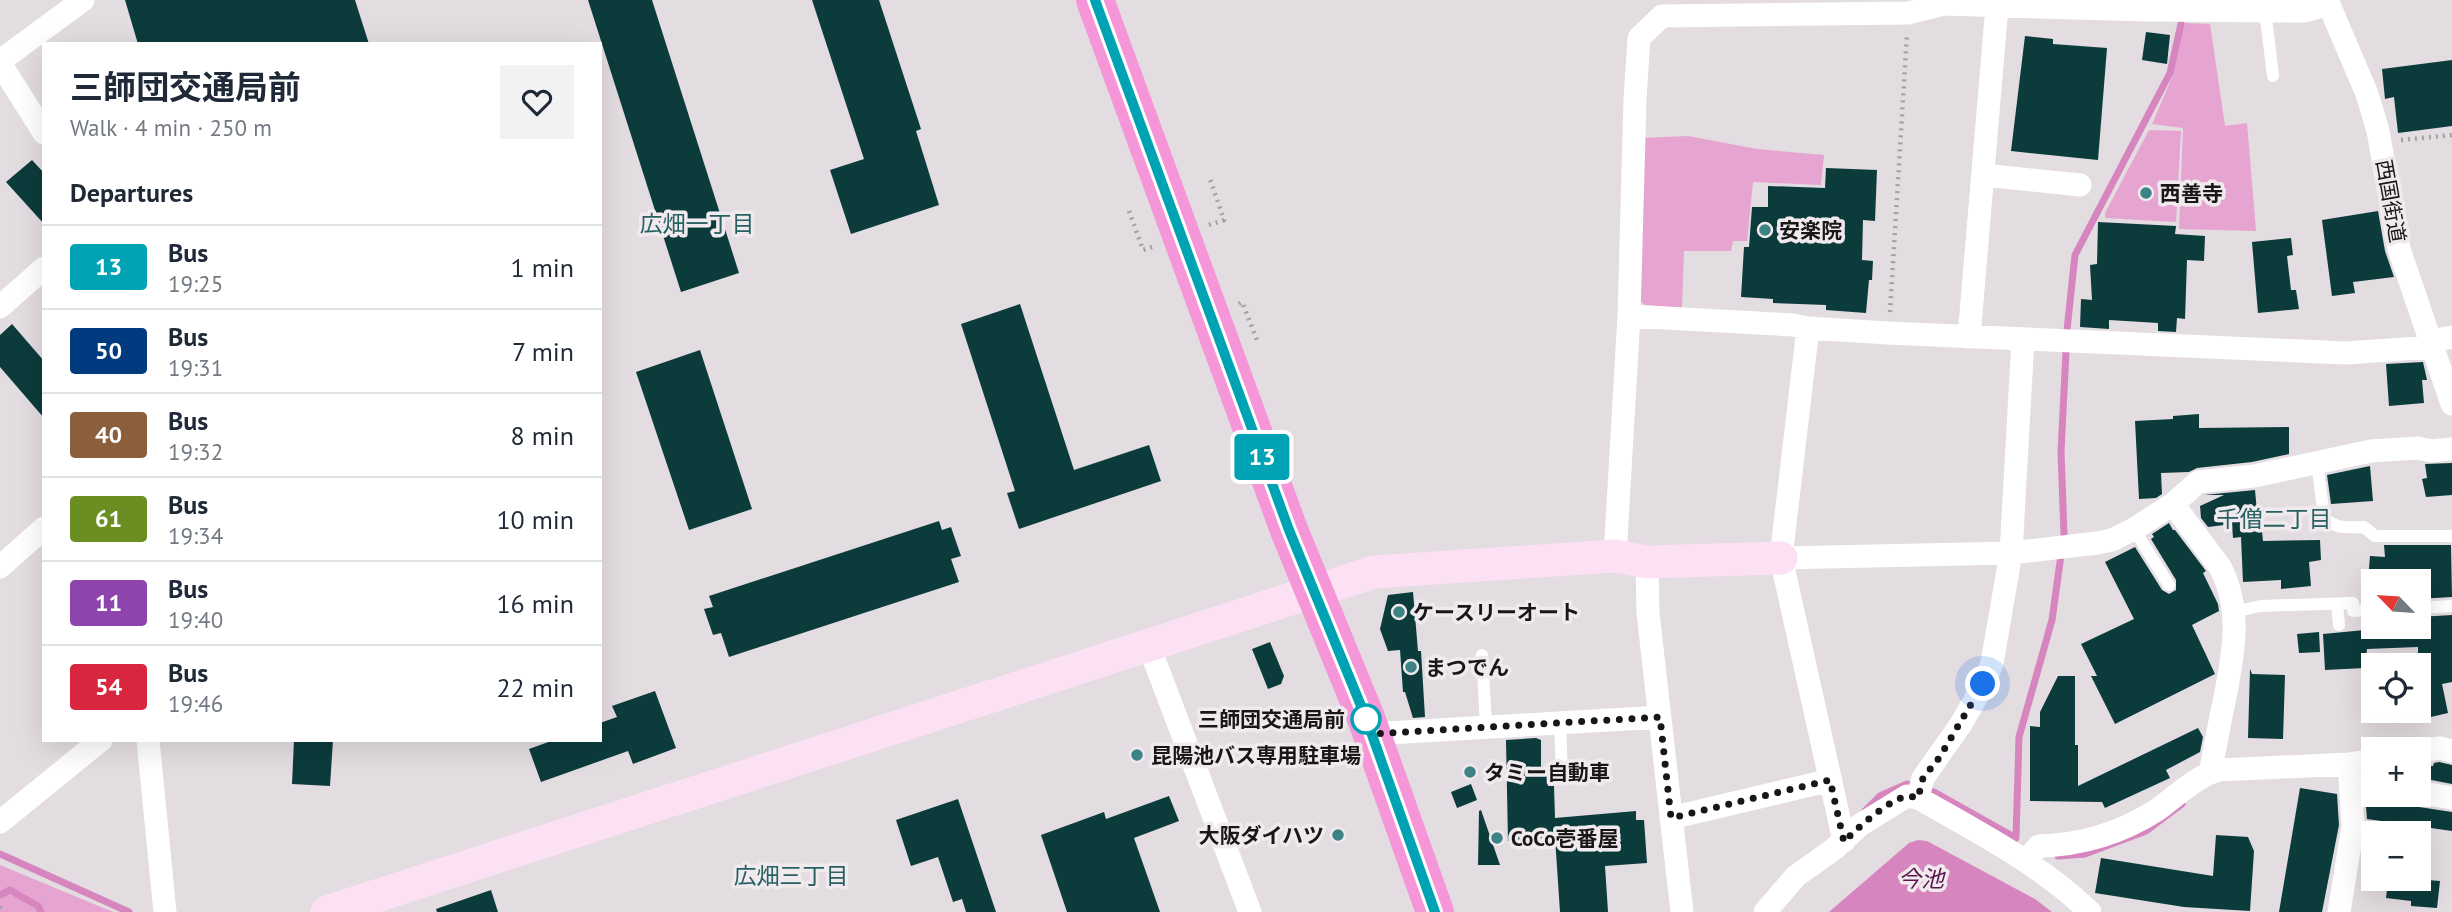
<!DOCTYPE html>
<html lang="en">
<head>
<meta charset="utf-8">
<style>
	:root { --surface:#fff; --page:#f2f2f3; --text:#1f2937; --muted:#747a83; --line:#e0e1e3 }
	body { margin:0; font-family:"PT Sans","Noto Sans JP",sans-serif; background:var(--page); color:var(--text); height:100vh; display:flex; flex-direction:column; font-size:26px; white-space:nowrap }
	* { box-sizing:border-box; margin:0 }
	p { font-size:23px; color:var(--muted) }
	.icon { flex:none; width:38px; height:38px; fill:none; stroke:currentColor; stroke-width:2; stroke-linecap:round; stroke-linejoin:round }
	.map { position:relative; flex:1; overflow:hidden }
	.panel { position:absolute; left:42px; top:42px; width:560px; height:700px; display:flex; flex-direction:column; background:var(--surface); border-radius:0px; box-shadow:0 7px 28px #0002 }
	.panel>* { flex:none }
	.badge { padding:0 14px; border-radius:5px; font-size:24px; line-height:46px }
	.needle { width:46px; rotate:295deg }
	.buttons { position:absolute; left:2361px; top:569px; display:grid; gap:14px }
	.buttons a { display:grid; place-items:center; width:70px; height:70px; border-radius:0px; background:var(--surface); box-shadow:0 7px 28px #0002; font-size:35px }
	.you { position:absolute; width:35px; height:35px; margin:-18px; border:5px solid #fff; border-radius:50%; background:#1a73e8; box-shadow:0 0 0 10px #1a73e833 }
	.map>.badge { position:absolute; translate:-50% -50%; box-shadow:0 0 0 4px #fff }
	h2 { padding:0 28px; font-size:26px; line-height:63px }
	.round { display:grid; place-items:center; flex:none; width:74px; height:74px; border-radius:0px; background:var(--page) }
	.summary { display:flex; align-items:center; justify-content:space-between; height:119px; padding:0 28px }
	h1 { font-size:33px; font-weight:700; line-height:52px }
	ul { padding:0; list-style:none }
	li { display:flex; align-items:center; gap:21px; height:84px; padding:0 28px; border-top:2px solid var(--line) }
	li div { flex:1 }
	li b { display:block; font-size:26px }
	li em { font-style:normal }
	li .badge { min-width:77px; font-weight:700; text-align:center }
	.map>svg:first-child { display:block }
	.green { fill:#e6a4d1 }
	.water { fill:#d685be }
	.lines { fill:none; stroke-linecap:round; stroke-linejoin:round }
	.stream { stroke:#d685be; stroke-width:7 }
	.building { fill:#0c3b3c }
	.path { stroke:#a49fa2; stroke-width:4.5; stroke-dasharray:2 5; stroke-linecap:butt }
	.lane { stroke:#fff; stroke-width:12 }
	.street { stroke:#fff; stroke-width:23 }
	.secondary { stroke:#fce0f4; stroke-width:33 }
	.highway { stroke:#f596d9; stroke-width:38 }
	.line-casing { stroke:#fff; stroke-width:16 }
	.line { stroke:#00a3b4; stroke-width:10 }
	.walk { stroke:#181617; stroke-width:7; stroke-dasharray:0 12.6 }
	.poi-dot { fill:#3b8385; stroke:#f0eaee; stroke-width:2.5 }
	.stop-dot { fill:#fff; stroke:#00a3b4; stroke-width:3.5 }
	.labels { text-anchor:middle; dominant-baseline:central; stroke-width:7; stroke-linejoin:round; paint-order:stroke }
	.poi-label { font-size:21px; font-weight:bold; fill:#181617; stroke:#f0eaee; text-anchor:start }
	.street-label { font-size:21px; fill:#181617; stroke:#f0eaee }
	.stop-label { font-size:21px; font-weight:bold; fill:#181617; stroke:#f0eaee; text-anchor:end }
	.neighbourhood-label { font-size:23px; fill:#276162; stroke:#f0eaee }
	.water-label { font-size:23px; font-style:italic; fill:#5c154c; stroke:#f0eaee }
</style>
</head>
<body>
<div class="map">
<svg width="2452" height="912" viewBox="0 0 2452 912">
	<rect width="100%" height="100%" fill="#e3dce0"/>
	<path class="green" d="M2184,23L2210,24L2225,126L2247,123L2256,231L2179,229L2183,128L2152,124L2173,75Z
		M2149,130L2181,131L2176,222L2105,218V213Z
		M1688,136L1757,149L1824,155L1821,185L1753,182L1747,241H1733L1731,251H1684L1682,308L1645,305L1636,297L1641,138Z
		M0,865L113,912H0Z"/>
	<path class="water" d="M1918,840L1927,841L2035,899L2052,912H1829L1909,843Z"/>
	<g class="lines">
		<path class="stream" d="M2067,330L2075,255L2170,73L2181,24
			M2064,534L2061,452L2066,351
			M1865,811L1880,796L1907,784L1934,792L2016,838L2019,737L2052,620L2061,555
			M0,854L129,912
			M2058,856L2085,854L2146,831L2182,804
			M0,895L10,890L38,906L41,912"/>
	</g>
	<path class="building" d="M125,0H355L369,44H138Z
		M588,0H652L739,273L681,292Z
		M812,0H879L921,129L916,131L939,205L851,234L830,170L864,159Z
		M2146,32L2170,35L2167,64L2142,60Z
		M2025,36L2053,39V44L2107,48L2098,160L2011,151Z
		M2452,60V126L2398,133L2394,97L2385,99L2382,69Z
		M32,160L44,173V224L6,182Z
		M1826,168L1877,170L1875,221L1863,220L1862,260L1873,261L1872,280H1869L1866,313L1826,310V305L1773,303V299L1741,297L1744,247H1749L1752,207H1768V186L1825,188Z
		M2378,211L2385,251L2394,277L2353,282L2355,293L2332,296L2322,220Z
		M2098,222L2176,226L2175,234L2205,236L2204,261L2187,260L2185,319L2177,318L2176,332L2158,331V323L2109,320V329L2080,327L2081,299L2092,300L2090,265L2097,264Z
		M2291,238L2293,255L2287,256L2291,290H2296L2299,309L2258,313L2252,242Z
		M1020,304L1074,470L1149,445L1161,481L1019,529L1007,493L1015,491L961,324Z
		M12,324L44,361V418L0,367V335Z
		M700,350L752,509L689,530L636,372Z
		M2423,362L2427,380H2422L2424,403L2389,406L2386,364Z
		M2199,414V428L2289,427V454L2252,462L2197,468L2189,472L2161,473L2162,494L2156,498L2139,499L2135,421L2173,419V416Z
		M2452,463V495L2426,497L2422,479L2427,478L2425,464Z
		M2370,466L2373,501L2331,504L2327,475Z
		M2255,490L2257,512L2260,511L2263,541L2320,540L2321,560L2309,562L2311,586L2281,589V580L2243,582L2241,537L2233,538L2232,524L2208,527L2201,518L2200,506L2224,495H2204Z
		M939,521L942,530L951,527L961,556L951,559L959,582L729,657L721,633L713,635L704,609L713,607L709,596Z
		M2169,523L2173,530H2175L2206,571L2203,573L2218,604L2219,611L2192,625L2215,674L2115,724L2091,676H2097L2081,644L2134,619L2105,562L2135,547L2162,590L2169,594L2176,590V580L2151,539L2154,537L2152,534Z
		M2384,545H2451L2452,597L2418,599V581H2368L2370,556L2385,557Z
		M1413,592L1418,651H1421L1425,717L1413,718L1405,692H1403L1400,650L1388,651L1380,629L1388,595Z
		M2452,615V682L2442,684L2448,713L2418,720V647L2367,649L2365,668L2325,670L2323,634L2365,630V626H2418V617Z
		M2319,632L2320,652L2299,653L2297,634Z
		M1270,642L1284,676L1281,684L1268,689L1252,649Z
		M2250,669L2252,674L2285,675L2283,739L2248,738Z
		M2058,676H2075V745H2078V786L2198,728L2203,737L2200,752L2166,770L2170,778L2105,808L2102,802L2030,801V726L2040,727V712Z
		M655,691L676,748L633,764L628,751L541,782L529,749L554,740H600V723L617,717L612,706Z
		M1536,738L1541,740V769H1548V786H1554L1555,818L1636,811V820H1644L1647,863L1605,866L1608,912H1560L1555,837L1508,841L1506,740Z
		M294,740H333L330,786L292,784Z
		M2439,762L2452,765V784L2426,779L2427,766H2433L2434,763Z
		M1471,784L1477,800L1457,808L1451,792Z
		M2300,788L2337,794L2339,825L2322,912H2279Z
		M2365,794H2405L2410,801L2419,807L2452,812V831L2367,819Z
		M1169,796L1179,821L1134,838L1160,912H1067L1041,835L1104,812L1106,819Z
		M958,799L996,912H966L962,899L953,902L938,857L911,866L896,820Z
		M1481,810L1500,865H1478L1479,811Z
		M2216,835L2248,837L2254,851L2250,911L2184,907L2095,893L2101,858L2213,876Z
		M2415,879L2440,881L2437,908L2411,906V901L2386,898L2388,880L2415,883Z
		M491,890L498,912H437L436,909Z"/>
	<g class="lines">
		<path class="path" d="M2401,140L2452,135
			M1129,211L1143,250L1155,246
			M1209,225L1224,220L1210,179
			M1239,304L1242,302L1257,340
			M1890,312L1907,34
			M0,907L5,912"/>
		<path class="lane" d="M2265,10L2273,76
			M2317,462L2324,517C2335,530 2349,527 2364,527L2375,536H2452
			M2134,529L2169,585
			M2337,604L2339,625
			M2418,608L2452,606
			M2234,612L2260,606L2353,603V611L2373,610
			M1482,655L1486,726
			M1560,724L1562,774"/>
		<path class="street" d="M2327,0L2367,94L2378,131L2399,249L2452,404
			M0,61L83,0
			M0,63L44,133
			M1983,175L2080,185
			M0,307L44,268
			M1629,316L1793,325L1808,328L1888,333L2346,353L2433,347
			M1808,328L1781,558L1844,841
			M1969,337L1997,6
			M2430,341L2452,337
			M1615,556L1629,316L1635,99L1639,38L1662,16L1908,13L1944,4L2145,10L2305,11L2329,4
			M1781,558L2011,553L2097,543L2112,540L2134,529L2173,504L2198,482L2254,476L2371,451L2418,448L2431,451L2452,449
			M1647,562L1648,613L1682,912
			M0,567L44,528
			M1149,646L1250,912
			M1371,734L1660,717
			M148,740L165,912
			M2418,751L2440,748L2452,751
			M2210,773L2219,770L2349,764L2373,760
			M2418,790L2422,793L2452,798
			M1918,798L1923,778L1961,724L1984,684L1992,663L2011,553L2023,339
			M1671,818L1831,780
			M0,822L101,740
			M2026,860L2039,846C2081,845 2121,833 2157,810C2175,797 2190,782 2210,773C2215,749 2219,725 2224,702C2233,657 2243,610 2220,567L2173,504
			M1765,912L1796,876L1834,849L1860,825L1907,796L1918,798C1978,832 2040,864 2090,912
			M2339,912L2353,826L2349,764"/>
		<path class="secondary" d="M327,912L1374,572L1615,556L1647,562L1781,558"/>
		<path class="highway" d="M1095,0L1289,530L1366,718L1435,912"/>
	</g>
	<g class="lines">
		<defs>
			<path id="line" d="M1095,0L1289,530L1366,718L1435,912"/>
		</defs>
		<use href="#line" class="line-casing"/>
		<use href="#line" class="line"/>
		<path class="walk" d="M1366,719L1371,734L1660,717L1671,818L1830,780L1844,842C1856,829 1890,799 1907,796C1910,796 1914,797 1918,798L1923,778L1939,758L1983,684"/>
	</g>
	<g class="poi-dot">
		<circle cx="2146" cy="193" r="7"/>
		<circle cx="1765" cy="230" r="7"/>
		<circle cx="1399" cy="612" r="7"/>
		<circle cx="1411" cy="667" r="7"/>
		<circle cx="1137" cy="755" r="7"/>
		<circle cx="1470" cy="772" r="7"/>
		<circle cx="1338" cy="835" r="7"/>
		<circle cx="1497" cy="838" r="7"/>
	</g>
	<circle class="stop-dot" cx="1366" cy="719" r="14"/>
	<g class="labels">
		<g class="poi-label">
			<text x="2160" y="193">西善寺</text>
			<text x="1779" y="230">安楽院</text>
			<text x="1413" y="612">ケースリーオート</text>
			<text x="1425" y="667">まつでん</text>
			<text x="1151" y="755">昆陽池バス専用駐車場</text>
			<text x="1484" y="772">タミー自動車</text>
			<text x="1324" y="835" text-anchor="end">大阪ダイハツ</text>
			<text x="1511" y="838">CoCo壱番屋</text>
		</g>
		<g class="street-label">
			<text transform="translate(2391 201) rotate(80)">西国街道</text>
		</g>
		<g class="stop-label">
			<text x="1345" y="719">三師団交通局前</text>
		</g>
		<g class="neighbourhood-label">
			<text x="697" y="223">広畑一丁目</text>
			<text x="2274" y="518">千僧二丁目</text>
			<text x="791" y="875">広畑三丁目</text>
		</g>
		<g class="water-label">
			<text x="1921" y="878">今池</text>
		</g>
	</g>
</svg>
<div class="buttons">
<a><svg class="needle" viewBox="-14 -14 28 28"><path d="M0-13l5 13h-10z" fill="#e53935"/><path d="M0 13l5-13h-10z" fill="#747a83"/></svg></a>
<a><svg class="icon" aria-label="locate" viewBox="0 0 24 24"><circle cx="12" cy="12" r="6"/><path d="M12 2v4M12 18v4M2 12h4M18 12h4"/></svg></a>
<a>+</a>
<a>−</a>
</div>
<div class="you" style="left:1983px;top:684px"></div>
<b class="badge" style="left:1262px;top:457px;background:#00a3b4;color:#fff">13</b>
<section class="panel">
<div class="summary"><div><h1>三師団交通局前</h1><p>Walk · 4 min · 250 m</p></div><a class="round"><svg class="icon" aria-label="heart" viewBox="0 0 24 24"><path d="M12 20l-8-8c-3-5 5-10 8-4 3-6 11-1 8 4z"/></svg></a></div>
<h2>Departures</h2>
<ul>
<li><span class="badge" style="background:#00a3b4;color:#fff">13</span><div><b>Bus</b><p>19:25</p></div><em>1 min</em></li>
<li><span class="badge" style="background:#003b80;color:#fff">50</span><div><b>Bus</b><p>19:31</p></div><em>7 min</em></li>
<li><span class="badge" style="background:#8b5e3c;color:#fff">40</span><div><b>Bus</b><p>19:32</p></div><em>8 min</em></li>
<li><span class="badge" style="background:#6b8e23;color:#fff">61</span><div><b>Bus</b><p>19:34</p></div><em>10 min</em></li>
<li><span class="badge" style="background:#8e44ad;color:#fff">11</span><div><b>Bus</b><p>19:40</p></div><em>16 min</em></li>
<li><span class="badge" style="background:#d7263d;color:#fff">54</span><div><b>Bus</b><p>19:46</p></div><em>22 min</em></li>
</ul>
</section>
</div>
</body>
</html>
